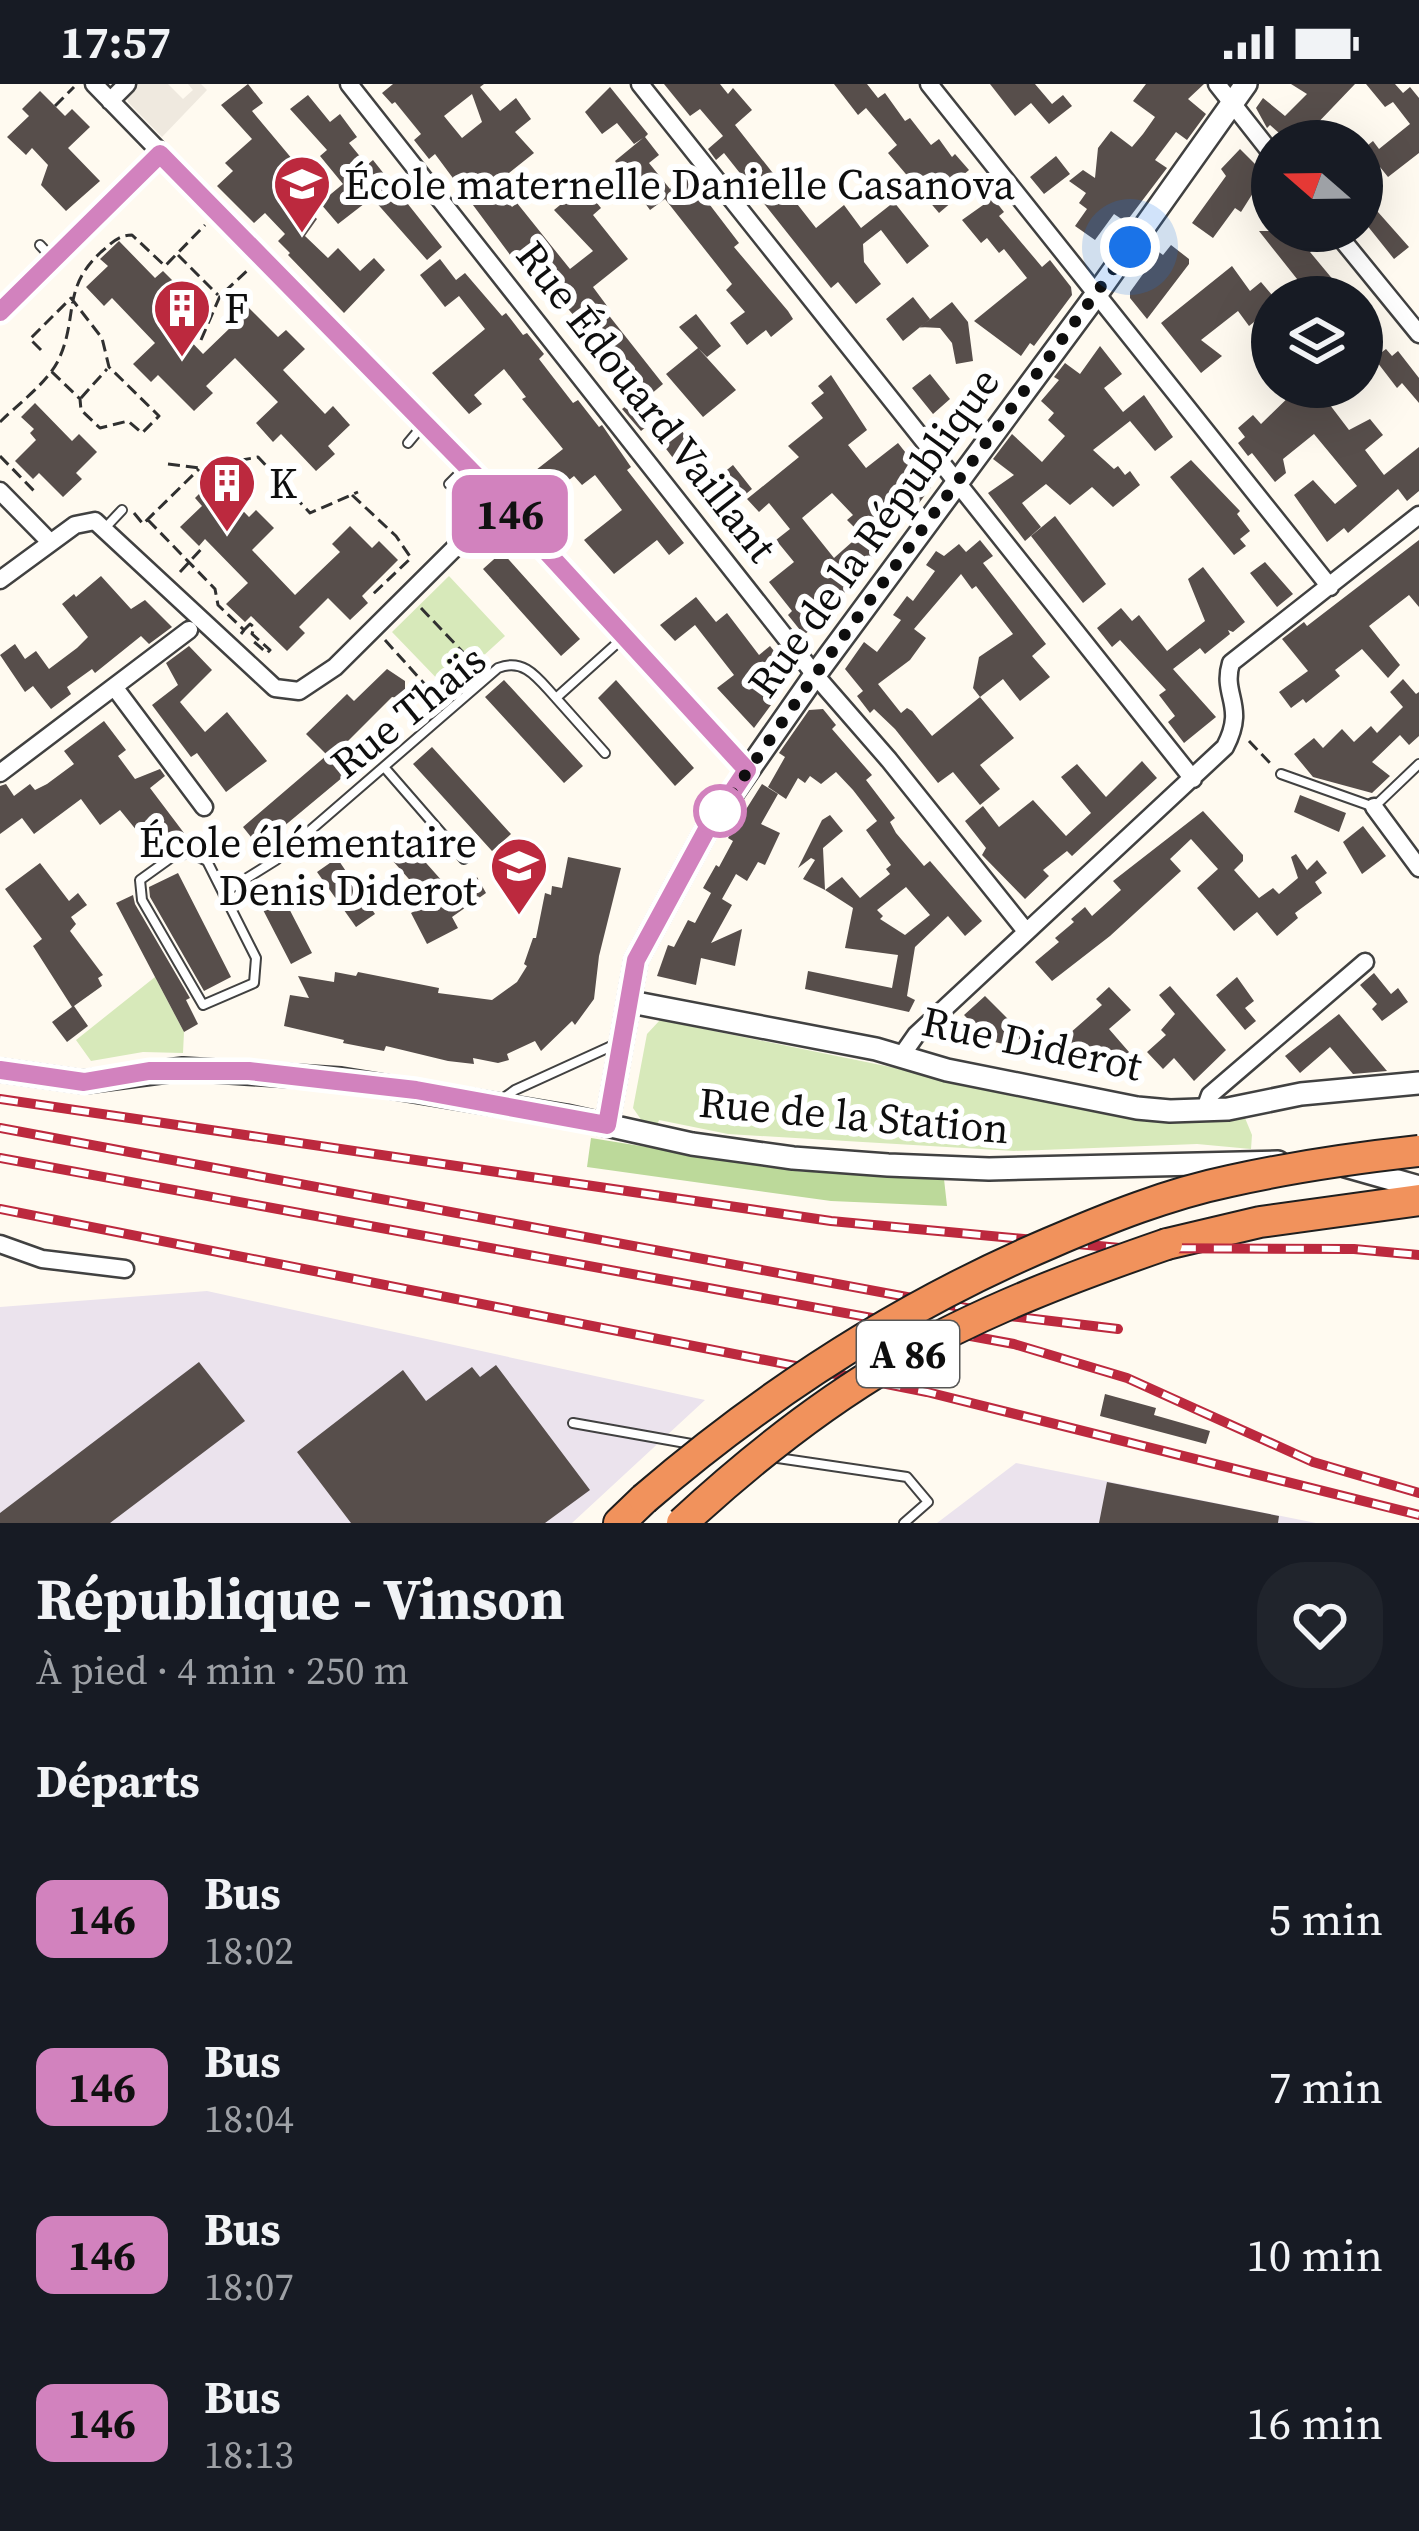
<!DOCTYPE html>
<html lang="fr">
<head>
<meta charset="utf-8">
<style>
	:root { --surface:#171b24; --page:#20242c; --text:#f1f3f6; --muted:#9ea1a6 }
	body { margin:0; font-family:"Source Serif 4",serif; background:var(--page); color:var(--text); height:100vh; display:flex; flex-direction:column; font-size:45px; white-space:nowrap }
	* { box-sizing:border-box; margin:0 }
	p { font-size:39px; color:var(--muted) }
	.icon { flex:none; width:66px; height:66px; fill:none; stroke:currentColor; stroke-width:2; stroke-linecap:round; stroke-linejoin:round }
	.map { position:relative; height:1439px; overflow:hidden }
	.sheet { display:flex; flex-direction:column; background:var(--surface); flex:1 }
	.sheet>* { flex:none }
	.badge { padding:0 24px; border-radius:18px; font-size:42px; line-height:78px }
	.needle { width:78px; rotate:290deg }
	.tools { position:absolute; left:1251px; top:36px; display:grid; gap:24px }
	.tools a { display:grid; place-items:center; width:132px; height:132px; border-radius:50%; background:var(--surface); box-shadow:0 12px 48px #0002; font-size:60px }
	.you { position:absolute; width:60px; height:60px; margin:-30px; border:9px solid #fff; border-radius:50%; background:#1a73e8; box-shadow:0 0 0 18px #1a73e833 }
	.map>.badge { position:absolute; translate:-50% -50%; box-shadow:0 0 0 6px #fff }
	h2 { padding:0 36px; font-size:45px; line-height:108px }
	.round { display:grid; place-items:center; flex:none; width:126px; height:126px; border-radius:48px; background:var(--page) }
	.summary { display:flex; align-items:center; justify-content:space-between; height:204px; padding:0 36px }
	h1 { font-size:57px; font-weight:700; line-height:90px }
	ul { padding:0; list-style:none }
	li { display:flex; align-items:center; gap:36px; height:168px; padding:0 36px }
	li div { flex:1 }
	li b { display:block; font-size:45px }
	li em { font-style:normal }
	li .badge { min-width:132px; font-weight:700; text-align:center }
	.status { display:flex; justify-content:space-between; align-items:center; height:84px; padding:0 60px; background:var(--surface); direction:ltr }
	.status svg { height:33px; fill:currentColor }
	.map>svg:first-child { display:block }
	.industrial { fill:#ebe3ed }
	.green { fill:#d7e9ba }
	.forest { fill:#bcd99a }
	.plaza { fill:#efe9df }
	.building { fill:#574e4b; fill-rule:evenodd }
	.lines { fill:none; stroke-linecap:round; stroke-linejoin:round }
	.service-casing { stroke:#414141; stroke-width:12 }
	.minor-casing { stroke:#414141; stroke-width:21 }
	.tertiary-casing { stroke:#414141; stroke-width:26 }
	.motorway-casing { stroke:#1f1f1f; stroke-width:34 }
	.path { stroke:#303030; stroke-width:3; stroke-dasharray:12 6; stroke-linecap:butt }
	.service { stroke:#fff; stroke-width:8 }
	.minor { stroke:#fff; stroke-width:16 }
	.tertiary { stroke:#fff; stroke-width:21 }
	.motorway { stroke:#f1925c; stroke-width:30 }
	.rail-casing { stroke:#bc293e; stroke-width:10 }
	.rail { stroke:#fff; stroke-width:6; stroke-dasharray:18; stroke-linecap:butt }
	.motorway-bridge-casing { stroke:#1f1f1f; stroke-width:34; stroke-linecap:butt }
	.motorway-bridge { stroke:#f1925c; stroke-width:30 }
	.line-casing { stroke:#fff; stroke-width:27 }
	.line { stroke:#d282be; stroke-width:18 }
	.walk { stroke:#0e0e0e; stroke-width:12; stroke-dasharray:0 21.6 }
	.stop-dot { fill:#fff; stroke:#d282be; stroke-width:6 }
	.labels { text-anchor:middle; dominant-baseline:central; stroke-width:12; stroke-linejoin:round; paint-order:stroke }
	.shield { fill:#fff; stroke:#565656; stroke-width:3 }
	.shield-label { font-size:39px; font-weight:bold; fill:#0e0e0e }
	.poi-label { font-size:42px; fill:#0e0e0e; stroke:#fff; text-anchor:start }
	.street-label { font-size:42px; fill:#0e0e0e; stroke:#fff }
</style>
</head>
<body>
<div class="status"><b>17:57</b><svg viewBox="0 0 49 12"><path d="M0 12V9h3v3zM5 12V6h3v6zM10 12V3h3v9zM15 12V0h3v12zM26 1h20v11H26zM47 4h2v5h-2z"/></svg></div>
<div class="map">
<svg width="1419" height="1439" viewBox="0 0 1419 1439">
	<rect width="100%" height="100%" fill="#fffaf0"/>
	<path class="industrial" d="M207,1207L705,1316L572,1439H0V1223Z
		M1016,1379L1316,1439H937Z"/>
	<path class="green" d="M449,492L505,552L447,605L392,548Z
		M155,893L184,948L183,969L143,968L91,977L76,956Z
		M660,936L1135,1033L1245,1034L1252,1051L1251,1065L1197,1060L1014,1067L728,1050L659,1036L657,1042L642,1037L633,1024L647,950Z"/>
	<path class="forest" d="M591,1054L795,1087L944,1095L947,1122L831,1117L587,1083Z"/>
	<path class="plaza" d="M135,0H168L183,15L193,6L188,0H201L207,6L162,53L128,18L127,11Z"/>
	<path class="building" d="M248,0L263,19L252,27L293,76L274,92L317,135L305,152L328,174L338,164L360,187L374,174L385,186L344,229L288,171L290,169L278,157L285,150L265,129L254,139L217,102L233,87L225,79L252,55L221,21Z
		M393,0H484L480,3L500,27L516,14L531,35L515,48L534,69L494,101L512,123L517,119L570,185L593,167L554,126L583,102L601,124L593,131L628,175L593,203L610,226L607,229L663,300L644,316L658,333L641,347L622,325L630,319L614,299L619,295L588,257L592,253L530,180L522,187L435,70L429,75L414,56L421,50L395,18L392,20L382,9ZM472,10L482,38L462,54L444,32Z
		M664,0H720L728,10L733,4L752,26L735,41L816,144L844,121L861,144L894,118L929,162L907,180L881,146L863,160L864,178L881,200L856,220L838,198L831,204L724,69L716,76L708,65L723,52L700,25L690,32Z
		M834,0H867L878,14L885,9L905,37L910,34L931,61L939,55L952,73L955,70L969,86L951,101L959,112L939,129L888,69L897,61L866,24L858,31Z
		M990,0H1035L1052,20L1063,11L1072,22L1049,40L1031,19L1015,32Z
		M1146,0H1204L1188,15L1206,30L1187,56L1176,48L1155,76L1167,84L1126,138L1114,130L1095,156L1075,142L1087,125L1079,119L1086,109L1069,97L1083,86L1095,94L1098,64L1111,47L1132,63L1143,50L1155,33L1133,17Z
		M1291,0H1355L1310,47L1307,43L1294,57H1288L1270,41L1267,44L1256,24L1263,14L1285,32L1307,10Z
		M1366,0H1395L1403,9L1410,3L1419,14V69L1388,93L1376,78L1362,89V66L1373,57L1379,65L1410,40L1393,18L1385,23Z
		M610,3L648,50L645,53L659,71L649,79L670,105L687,91L739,159L734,163L788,227L793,235L771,253L766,246L747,261L730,239L745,228L726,206L732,200L665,115L650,126L615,77L643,54L634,60L617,39L602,50L585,28Z
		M40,7L65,32L72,25L90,43L68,64L100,97L66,127L41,101L48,81L32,64L26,71L7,53L29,32L22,25Z
		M308,11L330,38L340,30L357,53L349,59L367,81L373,76L442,163L427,176L374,116H369L338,140L320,119L343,100L320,72L327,66L290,25Z
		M1240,65L1272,97V131L1253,109L1241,128L1235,124L1213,154L1192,139L1226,92L1221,85Z
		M1056,72L1070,90L1044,110L1030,93Z
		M1362,110L1409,163L1394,175L1362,135Z
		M993,114L1004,128L999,132L1042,183L1050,176L1071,203L1072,211L1034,262L1030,259L1021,272L974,237L1027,194L1004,165L999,169L987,154L981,159L962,136Z
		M1259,147H1321L1309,156L1316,164L1310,168L1340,204L1329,213H1285L1301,200Z
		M119,157L155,194L163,187L181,205L160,225L203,270L232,242L224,235L242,217L278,253L286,246L305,265L283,286L325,330L333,322L350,341L328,362L335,370L316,387L281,350L273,358L256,339L278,318L235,274L206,302L213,309L194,327L158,291L151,298L133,280L155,259L112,214L104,222L86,203L108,182L100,175Z
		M1171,161L1189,175V180L1147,235L1130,214V208L1159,168L1163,171Z
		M440,175L456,196L465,189L502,232L506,229L523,251L527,249L544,270L539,275L573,319L578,316L599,343L602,341L631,383L627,386L684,459L669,471L657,456L614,490L584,456L622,426L595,391L582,401L574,392L569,396L566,392L543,412L527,393L563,365L522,315L526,313L504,285L474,311L482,320L469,330L432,289L485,245L459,212L445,223L420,191Z
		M1232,182L1250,207L1261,198L1272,211V250L1259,234L1249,242L1238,227L1201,256L1222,272L1201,289L1161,239Z
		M913,213L930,235L903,257L886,235Z
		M952,218L968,238L973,277L956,280L952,259L940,244L920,243Z
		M696,230L721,262L707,273L698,264L736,306L703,333L666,290L698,264L679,243Z
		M1100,262L1122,290L1104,304L1123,328L1144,311L1173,353L1155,367L1130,337L1093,366L1114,385L1118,382L1125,391L1130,387L1140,401L1113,423L1092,403L1070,421L1046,400L1022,419L1041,443L1025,457L988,409L1014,391L993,375L1012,350L1042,378L1065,352L1048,336L1054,329L1041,317L1059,296L1054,293L1065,279L1080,290Z
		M1386,265L1392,272L1398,267L1419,294V319L1402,299L1397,304L1374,274Z
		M930,290L950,315L933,330L912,304Z
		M831,291L867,346L848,361L866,384L898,359L932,402L919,419L911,409L875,460L879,464L827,531L804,551L788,531L792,527L769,498L794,478L776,456L790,445L769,419L759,428L747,415L799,373L788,362L823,334L811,319L824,309L818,302ZM832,409L853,431L847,436L861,450L834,474L802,434Z
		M1299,303H1333L1341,313L1330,321L1349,346L1370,335L1383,351L1365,366L1384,391L1419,363V407L1407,417L1398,405L1348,449L1344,444L1327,458L1294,411L1313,396L1335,420L1357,402L1314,350L1283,375L1286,389L1275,398L1252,369L1248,372L1238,359L1245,353L1238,344L1253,331L1261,340Z
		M35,319L72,357L79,350L97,368L76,389L82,395L63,413L39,389L33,395L15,377L36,356L30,349L34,345L21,333Z
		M678,342L715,391L696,404L660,357Z
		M1191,376L1240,427L1237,430L1250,447L1240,455L1246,462L1234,471L1170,393Z
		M733,381L752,405L726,426L707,402Z
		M213,396L249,433L256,426L274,444L252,466L295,511L340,468L332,460L350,442L372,464L379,457L398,476L362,512L368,519L350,536L328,514L299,543L305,549L287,567L251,532L245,538L226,520L248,499L205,455L199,462L180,443L202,422L195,414Z
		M1055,432L1106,500L1083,519L1031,452Z
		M980,456L993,472L983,479L1046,560L1032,572L1050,593L1020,617L1003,595L980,613L973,604L979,573L1013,550L976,502L972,505L961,490L914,545L926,554L910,576L878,600L901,629L907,624L912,627L932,652L980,613L1014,654L980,681L1000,705L980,721L953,688L938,699L895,645L874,625L870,629L857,612L863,607L845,585L864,558L877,568L901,536L893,531L907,512L913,517L935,487L926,481L936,467L944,472L959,460L966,468Z
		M1419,456V523L1409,511L1369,542L1400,581L1388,594L1362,565L1335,586L1340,592L1306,619L1303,615L1291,624L1279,608L1308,587L1282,555L1304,538L1307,542Z
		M502,468L580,555L561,572L483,485Z
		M1265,478L1293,510L1277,523L1250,489Z
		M1203,483L1245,538L1233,548L1228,546L1230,550L1205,570L1200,564L1173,585L1216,633L1184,659L1168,638L1175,632L1159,611L1166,606L1120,556L1112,563L1097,544L1121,524L1132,537L1139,531L1167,567L1205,537L1188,495Z
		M101,492L131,525L145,516L172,543L149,560L141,552L95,589L92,585L67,603L71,610L51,625L33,602L25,608L0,571L15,560L25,575L36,567L49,585L77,564L88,553L62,520L74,510L76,513Z
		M696,513L716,538L727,529L759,571L770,562L793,591L754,644L717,604L734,591L695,541L675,557L660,541Z
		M189,562L212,586L180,618L205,648L227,628L267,677L226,708L197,669L191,673L152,621L178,601L166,579Z
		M387,585L405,597V607L398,614L392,613L335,670L349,688L259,763L243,743L327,671L306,650L347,610L354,617Z
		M1403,595L1416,610L1419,608V652L1409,661L1400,651L1372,678L1390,692L1372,709L1313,693L1294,670L1314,654L1323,664L1342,645L1354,658L1371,642L1377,649L1403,623L1390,608Z
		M504,596L583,682L564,699L485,613Z
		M616,596L694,684L675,702L598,614Z
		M823,625L836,641L832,645L872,691L866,696L895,734L890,738L896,749L924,782L930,777L982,837L965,852L948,832L915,863L907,912L915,916L909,928L805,905L808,887L892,904L898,871L845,864L853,824L825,806L842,793L860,814L890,790L886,785L891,781L866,746L877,737L853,706L836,688L821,700L810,692L805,699L798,694L786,715L768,703L785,673L779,669L809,626ZM906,803L930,831L905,851L880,835L883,832L877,826Z
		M104,637L126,666L118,672L135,695L160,685L165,692L150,704L184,749L166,763L148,740L137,747L120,726L100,741L81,715L34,750L22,734L0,750V702L6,700L14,712L30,700L35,706L47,700L74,680L64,667Z
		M432,663L511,750L492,767L413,680Z
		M1142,677L1157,694L1072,772L1067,767L1043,786L1049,792L1025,815L982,771L986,764L965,737L983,722L999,743L1033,716L1066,752L1091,729L1061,693L1077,680L1106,713Z
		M762,700L778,710L761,740L780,749L765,781L758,778L747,797L736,790L722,815L732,821L711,859L742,845L735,882L701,874L696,901L657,892L668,861L674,863L688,836L695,839L711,809L703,804L716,781L719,783L733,757L728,754Z
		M1300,711L1346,729L1339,748L1294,728Z
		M1203,727L1243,771V777L1234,786L1259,814L1273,804L1279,810L1298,794L1291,773L1296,770L1307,786L1317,776L1327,789L1315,798L1322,809L1295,829L1298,834L1277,852L1257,828L1234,847L1197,804L1218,785L1191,755L1170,775L1181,787L1110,852L1052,897L1035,878L1059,858L1055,854L1074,838L1071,835L1085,823L1092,832L1121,806L1113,797Z
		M830,731L843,747L823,764L825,806L803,795L815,776L811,774L798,784L822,736Z
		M1363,742L1386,772L1362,790L1343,758Z
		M395,744L451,807L477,793L486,809L452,833L458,844L427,860L411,829L430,819L378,760Z
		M568,773L621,784L599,872L594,915L575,941L572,937L541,967L535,957L507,970L509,976L498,979L473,974L474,980L448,977L386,962L384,967L343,959L344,956L284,942L290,911L309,914L298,892L334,898L335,888L356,892L358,888L439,904L438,909L492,916L517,898L527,882L524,880L533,854H536L545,809L551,811L552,802L562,804Z
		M337,774L375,830L356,843L317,788Z
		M40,779L69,817L78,809L87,821L71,833L76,840L70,847L103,891L98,894L102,902L74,922L88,942L67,958L52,938L72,923L33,862L42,855L5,805Z
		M178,789L231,893L204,907L150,813L149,803Z
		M281,809L312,869L291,880L260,820Z
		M133,811L135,820L190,914L186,916L198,940L184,948L116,819Z
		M1374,889L1391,910L1398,904L1408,918L1382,937L1372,925L1377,920L1360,901Z
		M1237,893L1254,917L1245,924L1256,937L1245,946L1216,911Z
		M1170,902L1226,966L1194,997L1174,974L1163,985L1147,968L1166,951L1161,946L1175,930L1159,911Z
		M1109,903L1131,926L1109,945L1129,968L1113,982L1097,963L1092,968L1088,964L1073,977L1045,971L1102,921L1096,915Z
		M985,912L1024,951L1011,962L967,951L976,943L964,931Z
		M1339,930L1387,987L1353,990L1330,963L1300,989L1285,972Z
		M199,1278L245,1337L110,1439H0V1429Z
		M496,1281L590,1406L545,1439H351L297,1368L403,1286L426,1317L472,1283L480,1293Z
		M1105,1310L1156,1324L1154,1331L1210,1347L1206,1360L1100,1332Z
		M1107,1398L1279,1432L1278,1439H1099Z"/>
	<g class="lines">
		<defs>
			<path id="service" d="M40,161L53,175
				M408,359L423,341
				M449,400L465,384
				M106,443L122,426
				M556,614L605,669
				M384,683L464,775
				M1281,690L1374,723L1419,680
				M190,769L207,777L256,874L254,899L203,921L142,816L140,796L172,773Z
				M223,809L276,776L498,584C525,573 539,596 556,614L624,553
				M501,1016L515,1006L616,960
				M573,1339L697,1361
				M771,1373L907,1393L928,1418L904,1439"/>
			<path id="minor" d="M94,0L487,404L747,686
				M349,0L815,591L889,676L1025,846
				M640,0L1193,695
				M929,0L1330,503
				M1217,0L1272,70
				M110,17L127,0
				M1335,147L1419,250
				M0,228L160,70
				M0,407L50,458
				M0,496L75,441L95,437L275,604L299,607L335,583L500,419
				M115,604L204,723
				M0,689L189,546
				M1374,723L1419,784
				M902,971L916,951L1225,663C1247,621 1221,612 1231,579L1419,431
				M1205,1025L1210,1011L1365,878
				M0,1160L42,1175L125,1185"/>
			<path id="tertiary" d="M631,918L876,965L947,986L1137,1024L1170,1027L1228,1025L1301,1010L1419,999
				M0,986L84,998L183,985L341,995L566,1032L692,1060L793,1074L888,1081L989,1085L1278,1078
				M607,1041L636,876L706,747L815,591L1096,211L1246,0
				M1345,1082L1419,1103"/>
			<path id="motorway" d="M1167,1160L1260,1138L1419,1116
				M619,1439L644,1415"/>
		</defs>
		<use href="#service" class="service-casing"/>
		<use href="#minor" class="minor-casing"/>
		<use href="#tertiary" class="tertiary-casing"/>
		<use href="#motorway" class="motorway-casing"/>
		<path class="path" d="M55,22L74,3
			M178,171L218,211
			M201,256L220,212L249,185
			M41,266L30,255L71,214L102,254L109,283L159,332L142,349L128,337L100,344L81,326L80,315L51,287
			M81,314L107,285
			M0,338C18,320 46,300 58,277C79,233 61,205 101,168C112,159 118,151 132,151L165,182L205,141
			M0,372L36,409
			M168,380L200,384L258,373L310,429L358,408
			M352,411L396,452L411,474L371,512
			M134,429L143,440L199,385
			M148,436L215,505L218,521L244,546L241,550
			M180,488L204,462
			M421,524L477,583
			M244,546L250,540L254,543L252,550L270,566L267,569L253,557
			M385,556L439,616
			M1249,657L1271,680"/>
		<use href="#service" class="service"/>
		<use href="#minor" class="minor"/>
		<use href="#tertiary" class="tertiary"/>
		<use href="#motorway" class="motorway"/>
		<defs>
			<path id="rail" d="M0,1015L831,1137L1120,1164L1354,1165L1419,1171
				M0,1044L1009,1232L1118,1245
				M0,1074L1014,1260L1127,1294L1313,1378L1419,1409
				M0,1125L927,1308L1419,1431"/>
		</defs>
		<use href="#rail" class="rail-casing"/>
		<use href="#rail" class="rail"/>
		<defs>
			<path id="motorway-bridge" d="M644,1415C767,1309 900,1223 1050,1159C1108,1134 1168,1110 1230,1097C1293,1083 1355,1074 1419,1067
				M682,1439C748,1378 818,1322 895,1277C981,1227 1074,1192 1167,1160"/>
		</defs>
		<use href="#motorway-bridge" class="motorway-bridge-casing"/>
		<use href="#motorway-bridge" class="motorway-bridge"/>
	</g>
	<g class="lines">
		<defs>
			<path id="line" d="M0,228L160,70L488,404L747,686L706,747L636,876L607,1041L416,1006L249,987H149L84,998L0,986"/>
		</defs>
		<use href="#line" class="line-casing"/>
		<use href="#line" class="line"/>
		<path class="walk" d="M720,727L815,591L1130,163"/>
	</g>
	<defs>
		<symbol id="school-pin" viewBox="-11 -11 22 30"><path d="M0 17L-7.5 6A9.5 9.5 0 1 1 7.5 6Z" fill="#bc293e" stroke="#fff"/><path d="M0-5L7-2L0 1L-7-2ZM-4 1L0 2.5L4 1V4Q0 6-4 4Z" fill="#fff"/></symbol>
		<symbol id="building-pin" viewBox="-11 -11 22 30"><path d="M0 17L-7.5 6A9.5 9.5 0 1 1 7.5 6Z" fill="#bc293e" stroke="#fff"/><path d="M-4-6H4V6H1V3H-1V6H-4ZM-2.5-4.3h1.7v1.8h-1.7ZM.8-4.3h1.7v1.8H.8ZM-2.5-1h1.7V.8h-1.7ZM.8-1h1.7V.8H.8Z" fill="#fff"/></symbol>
	</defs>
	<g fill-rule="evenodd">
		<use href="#school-pin" x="269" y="67" width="66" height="90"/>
		<use href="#building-pin" x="149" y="191" width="66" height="90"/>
		<use href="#building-pin" x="194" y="366" width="66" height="90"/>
		<use href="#school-pin" x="486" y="749" width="66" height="90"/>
	</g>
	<circle class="stop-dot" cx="720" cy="727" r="24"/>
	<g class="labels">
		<rect class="shield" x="857" y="1237" width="102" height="66" rx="9"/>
		<g class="shield-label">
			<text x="908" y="1270">A 86</text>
		</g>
		<g class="poi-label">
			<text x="344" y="100">École maternelle Danielle Casanova</text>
			<text x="224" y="224">F</text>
			<text x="269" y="399">K</text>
			<text x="477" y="758" text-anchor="end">École élémentaire<tspan x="477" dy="48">Denis Diderot</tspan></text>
		</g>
		<g class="street-label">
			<text transform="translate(647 317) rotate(52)">Rue Édouard Vaillant</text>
			<text transform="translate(873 448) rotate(-54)">Rue de la République</text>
			<text transform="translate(408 627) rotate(-39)">Rue Thaïs</text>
			<text transform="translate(1032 959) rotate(12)">Rue Diderot</text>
			<text transform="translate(854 1031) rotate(5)">Rue de la Station</text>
		</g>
	</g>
</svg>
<div class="tools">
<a><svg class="needle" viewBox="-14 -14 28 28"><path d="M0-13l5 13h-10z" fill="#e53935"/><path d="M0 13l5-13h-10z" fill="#9ea1a6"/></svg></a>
<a><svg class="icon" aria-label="layers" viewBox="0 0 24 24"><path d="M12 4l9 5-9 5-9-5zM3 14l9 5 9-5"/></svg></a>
</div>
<div class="you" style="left:1130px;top:163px"></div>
<b class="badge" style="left:510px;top:430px;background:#d282be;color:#111">146</b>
</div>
<section class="sheet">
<div class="summary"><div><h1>République - Vinson</h1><p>À pied · 4 min · 250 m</p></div><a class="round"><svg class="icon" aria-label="heart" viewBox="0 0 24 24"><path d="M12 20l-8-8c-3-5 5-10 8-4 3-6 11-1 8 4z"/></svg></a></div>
<h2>Départs</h2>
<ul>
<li><span class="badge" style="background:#d282be;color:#111">146</span><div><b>Bus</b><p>18:02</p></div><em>5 min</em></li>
<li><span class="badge" style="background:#d282be;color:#111">146</span><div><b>Bus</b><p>18:04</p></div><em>7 min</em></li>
<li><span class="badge" style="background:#d282be;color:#111">146</span><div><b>Bus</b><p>18:07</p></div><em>10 min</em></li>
<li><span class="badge" style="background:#d282be;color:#111">146</span><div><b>Bus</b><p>18:13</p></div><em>16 min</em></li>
</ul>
</section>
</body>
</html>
